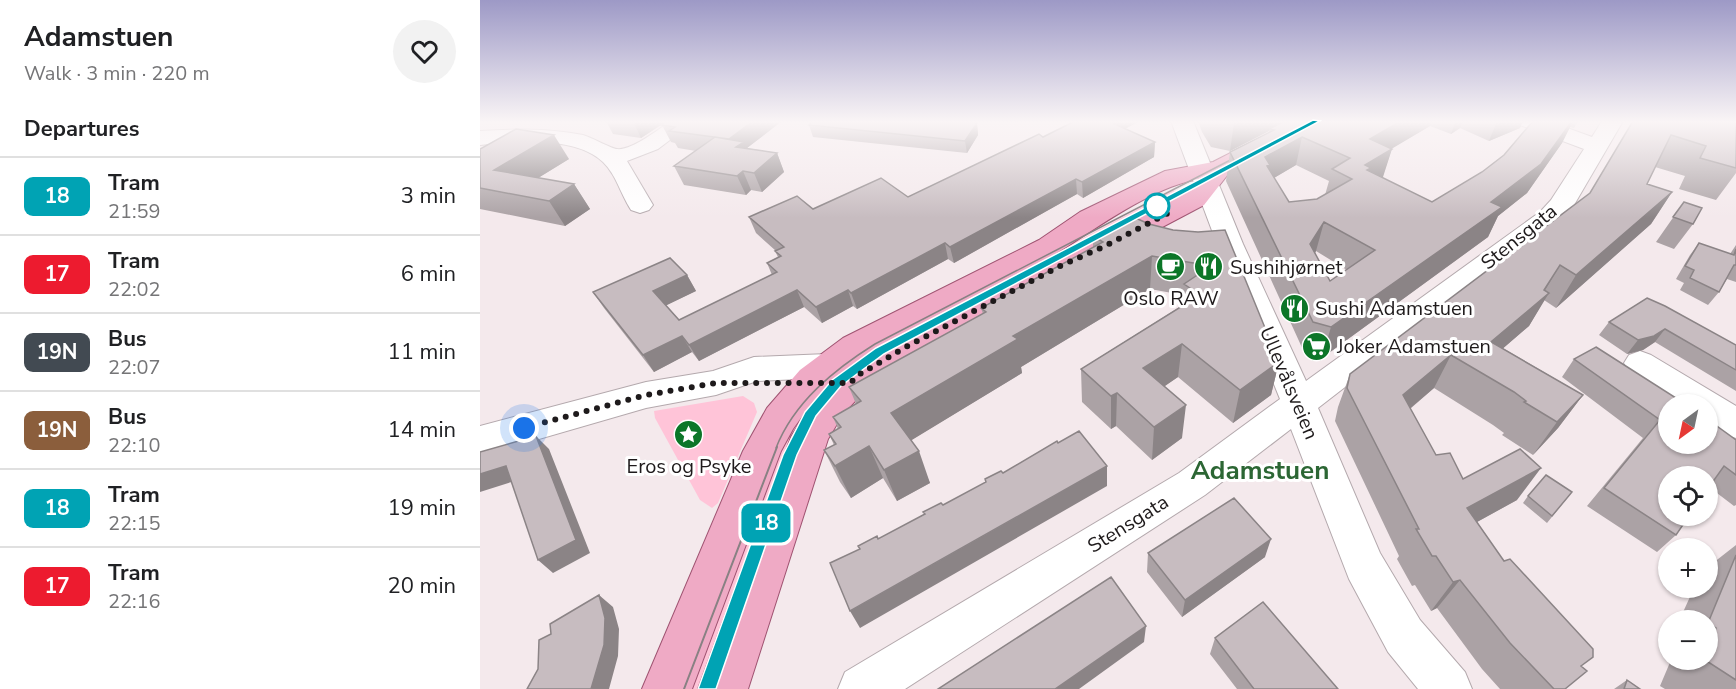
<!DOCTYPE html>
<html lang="en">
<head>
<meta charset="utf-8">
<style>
	:root { --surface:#fff; --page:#f2f2f2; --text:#202124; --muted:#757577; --line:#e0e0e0 }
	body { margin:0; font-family:"Nunito Sans",sans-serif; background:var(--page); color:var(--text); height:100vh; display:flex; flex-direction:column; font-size:22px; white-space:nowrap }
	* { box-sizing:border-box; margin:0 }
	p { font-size:20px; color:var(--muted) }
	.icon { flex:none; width:33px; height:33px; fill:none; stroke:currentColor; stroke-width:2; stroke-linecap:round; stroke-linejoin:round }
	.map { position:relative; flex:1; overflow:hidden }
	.details { display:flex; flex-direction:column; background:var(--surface); width:480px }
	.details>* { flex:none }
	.badge { padding:0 12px; border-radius:9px; font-size:21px; line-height:39px }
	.needle { width:39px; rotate:213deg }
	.buttons { position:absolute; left:1178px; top:394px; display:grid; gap:12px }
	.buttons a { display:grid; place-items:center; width:60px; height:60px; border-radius:50%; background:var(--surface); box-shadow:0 2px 4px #0004; font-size:30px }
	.you { position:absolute; width:30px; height:30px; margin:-15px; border:4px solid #fff; border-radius:50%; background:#1a73e8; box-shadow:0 0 0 9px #1a73e833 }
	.map>.badge { position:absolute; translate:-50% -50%; box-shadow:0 0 0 3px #fff }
	h2 { padding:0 24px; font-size:22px; line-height:54px }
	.round { display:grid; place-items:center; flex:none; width:63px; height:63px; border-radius:32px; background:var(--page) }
	.overview { display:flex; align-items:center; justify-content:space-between; height:102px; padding:0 24px }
	h1 { font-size:28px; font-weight:700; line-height:45px }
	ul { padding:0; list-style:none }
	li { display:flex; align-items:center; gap:18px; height:78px; padding:0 24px; border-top:2px solid var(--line) }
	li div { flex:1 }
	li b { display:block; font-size:22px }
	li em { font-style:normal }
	li .badge { min-width:66px; font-weight:700; text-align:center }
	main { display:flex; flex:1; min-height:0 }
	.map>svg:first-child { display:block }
	.green { fill:#ffc4d8 }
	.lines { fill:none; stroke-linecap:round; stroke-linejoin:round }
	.minor-casing { stroke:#b4a9ad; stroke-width:2 }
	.major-casing { stroke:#9f5371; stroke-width:2 }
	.minor { fill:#fff; fill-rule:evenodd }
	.major { fill:#efaac5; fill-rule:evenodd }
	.tram-far1 { stroke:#888183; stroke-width:1.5 }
	.tram { stroke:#888183; stroke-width:2 }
	.wall { fill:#aba2a5; fill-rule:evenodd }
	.shaded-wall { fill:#8b8486 }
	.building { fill:#c7bcc0; stroke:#8b8486; stroke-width:1.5; fill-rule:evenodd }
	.line { fill:#00a3b4; stroke:#fff; stroke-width:1.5 }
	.walk { stroke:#1e1a1b; stroke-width:6; stroke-dasharray:0 10.8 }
	.stop-dot { fill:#fff; stroke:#00a3b4; stroke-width:3 }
	.labels { text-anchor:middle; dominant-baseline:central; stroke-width:6; stroke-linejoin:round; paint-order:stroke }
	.street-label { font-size:20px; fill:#1e1a1b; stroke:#fff }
	.poi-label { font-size:20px; fill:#1e1a1b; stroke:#fff; text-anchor:start }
	.district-label { font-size:26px; font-weight:bold; fill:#2c6634; stroke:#fff }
</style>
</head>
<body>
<main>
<section class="details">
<div class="overview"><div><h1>Adamstuen</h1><p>Walk · 3 min · 220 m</p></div><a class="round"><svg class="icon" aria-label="heart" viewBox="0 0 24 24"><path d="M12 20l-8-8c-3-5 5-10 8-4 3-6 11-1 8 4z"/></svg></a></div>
<h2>Departures</h2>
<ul>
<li><span class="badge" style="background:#00a3b4;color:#fff">18</span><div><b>Tram</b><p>21:59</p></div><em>3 min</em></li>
<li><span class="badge" style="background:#ed1b2f;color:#fff">17</span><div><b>Tram</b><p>22:02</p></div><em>6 min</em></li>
<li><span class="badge" style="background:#424a52;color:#fff">19N</span><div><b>Bus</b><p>22:07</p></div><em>11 min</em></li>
<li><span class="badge" style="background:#8b5e3c;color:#fff">19N</span><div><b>Bus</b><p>22:10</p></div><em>14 min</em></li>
<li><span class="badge" style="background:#00a3b4;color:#fff">18</span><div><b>Tram</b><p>22:15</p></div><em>19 min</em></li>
<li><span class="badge" style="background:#ed1b2f;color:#fff">17</span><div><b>Tram</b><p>22:16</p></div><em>20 min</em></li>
</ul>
</section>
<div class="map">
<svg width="1256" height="689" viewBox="0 0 1256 689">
	<rect width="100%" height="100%" fill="#f4e9ec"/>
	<path class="green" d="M694,190L696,194L614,237L618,240L594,254L588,250L563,263L560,261Z
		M351,393L233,689H199L315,408Z
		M263,396L274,403L277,412L238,503L232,508L220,500L175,418L174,411Z"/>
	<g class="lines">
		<defs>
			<path id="minor" d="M191,121H215L178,149L147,161L173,205L169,210L160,213L151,210C141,195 136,174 123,162C95,135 35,142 0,145V131C35,129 69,128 103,135C113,138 132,149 137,149C151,151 179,129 191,121Z
				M691,121H713L763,244L826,381L1060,212L1071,200L1104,149L1040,125L1037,121H1068L1112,137L1122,121H1143L1094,205L1078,222L838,408L900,553L940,620L985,672L992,689H938L908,652L869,579L811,429L725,495L425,689H358L365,672L699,473L800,399L737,244Z
				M1160,351L1171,355L1256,406V438L1244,434L1227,423V405H1200L1149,371L1144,363L1149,355Z
				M347,354C361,359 374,366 382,379L377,388L365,391L353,388L341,378L277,381L236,395L166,408L0,456V426L166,382L233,371L274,357Z"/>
			<path id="major" d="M813,121H842L839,126L749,173L724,205L635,252L588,273L436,356L392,383L363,414L348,439L268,689H218L311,437L333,401L313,429L301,451L212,689H162L263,451L287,408L320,370L363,338L559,240L600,212L685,171L733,162ZM718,179L706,193L458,316C498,295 541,276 580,251C620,226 671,188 718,179Z"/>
		</defs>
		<use href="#minor" class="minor-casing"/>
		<use href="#major" class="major-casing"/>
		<use href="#minor" class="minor"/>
		<use href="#major" class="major"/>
		<path class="tram-far1" d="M296,448C314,402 355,369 395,344L762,154
			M313,448C334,403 364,373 406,348"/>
		<path class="tram" d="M204,689L297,447
			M227,689L314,447"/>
	</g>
	<path class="wall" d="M126,121H187L161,138L133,134Z
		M302,121L267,148L297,153L304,172L282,192L271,190L266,195L204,185L194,166L216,151L198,148L195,143L191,142L182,125Z
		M718,121H1043L1040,128L1009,141L980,128L971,134L950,126L912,148L902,178L952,202L1002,172L1024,155L1053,121H1098L1094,128L1090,127L1082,143L1047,193L1018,216L1008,237L842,358L824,352L746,181L750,152L789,132V131L750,151L731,147L722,132ZM816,165L849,181L845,195L837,199L809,202L794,178ZM836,251L867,270L850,281L835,253Z
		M1153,121H1256V173L1236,200L1199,189L1205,176L1175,167L1167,184L1192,192L1171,224L1076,308L1064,300L1049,326L1023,348L1103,395L1078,428L1053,455L1022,435L1024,433L1013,425L954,388L930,409L956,455L983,479L1037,500L997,522L1024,561L1101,666L1085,689H1020L1002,669L957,608L951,611L935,585L932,586L917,559L919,556L855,421L858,407L870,374L1110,193Z
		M497,123L498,135L487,153L333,137L329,125Z
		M645,129L675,142L674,157L603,198L597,194L474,263L468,259L377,309L373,306L342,323L324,307L219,361L212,352L174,372L124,308L113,292L207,275L216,291L186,305L199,320L292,275L287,263L298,257L295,251H296L276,233L269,217L428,197L563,137Z
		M0,149L89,159L58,178L94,184L110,209L85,226L0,209Z
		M1204,202L1213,224L1194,249L1176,242Z
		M669,224L693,230L718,232L799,362L791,395L753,423L698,377L684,386L702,438L672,460L636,426L631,429L602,402L601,369L701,306L703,295L670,289L541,367L542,373L431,440L450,483L417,501L403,478L371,498L360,482L344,450L354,445L349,434L358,429L353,417L376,404L369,387L503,314L501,308L613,248V236Z
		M1219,243L1250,254L1256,245V282L1247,279L1239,292L1228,305L1200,290L1204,283L1196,279L1210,255Z
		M1167,298L1256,345V391L1175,342L1163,350L1147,354L1119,335L1129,322Z
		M1094,359L1256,440V505L1254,506L1229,487L1196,535L1177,552L1107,506L1163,438L1082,377Z
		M1092,492L1067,523L1043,503L1048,496Z
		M1256,545V689H1185L1180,686L1191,660H1227V621H1199L1214,588H1227V575L1233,563Z
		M668,553L785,557L702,617L667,572Z
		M735,638L858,689H757L730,654Z
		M1147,680L1160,689H1134Z"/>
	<path class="shaded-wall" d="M153,121H187L161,138Z
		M273,121H302L267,148L272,160L248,140Z
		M632,121H660L630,137V122Z
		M758,121H808L789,129V131L750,151L754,123Z
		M921,121H951L950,126L881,167L890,139Z
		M976,121H983L980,128L971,134Z
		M1017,121H1043L1040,128L1009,141Z
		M1092,121H1093L1082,143L1047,193L1018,216L1008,237L842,358L851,327Z
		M497,123L498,135L487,153L485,141Z
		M74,135L89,159L32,194L14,170Z
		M822,137L816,165L787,182L785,157Z
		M675,142L674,157L603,198L602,182Z
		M912,149L903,177L885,189V165Z
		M297,153L304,172L282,192L274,173Z
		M263,171L271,190L266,195L257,176Z
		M596,179L597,194L474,263L470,247Z
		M94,184L110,209L85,226L69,201Z
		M1192,192L1171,224L1076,308L1096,275Z
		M844,222L836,251L822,274L830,244Z
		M465,243L468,259L377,309L371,293Z
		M672,256L670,289L541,367L542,373L422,446L411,413L533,336Z
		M1080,265L1058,302L1069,293L1049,326L997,371L1011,342L1064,290Z
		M207,275L216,291L183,307L173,291Z
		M317,290L324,307L219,361L209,345Z
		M368,290L373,306L342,323L336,307Z
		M1185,329L1175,342L1163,350L1147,354L1158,340Z
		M202,336L212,352L174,372L163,355Z
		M702,344L698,377L662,402L663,368Z
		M971,355L954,388L907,428L923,395Z
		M799,362L791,395L753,423L760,390Z
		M637,393L636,426L631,429V396Z
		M1103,395L1078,428L1053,455L1077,422Z
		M706,405L702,438L672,460L674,427Z
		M56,436L69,449L110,553L73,573L58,560Z
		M389,446L403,478L371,498L355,466Z
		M439,451L450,483L417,501L404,470Z
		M26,466L41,479L0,492V474Z
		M627,466V486L380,628L370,611Z
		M1061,468L1037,500L966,539L987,508Z
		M791,539L785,557L702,617L705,600Z
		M980,580L957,608L951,611L973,582Z
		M119,595L133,607L139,629L138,656L129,689H111Z
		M666,626L664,642L599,689H575Z"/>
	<path class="building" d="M188,121H273L249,139L189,131L195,127L182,125Z
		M333,121H474L497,123L485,141L329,125Z
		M595,121H632L630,122L675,142L602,182L596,179L470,247L465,243L371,293L368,290L336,307L317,290L209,345L202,336L163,355L113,292L190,258L207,275L173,291L199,320L297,272L287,263L301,256L295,251L304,247L269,217L317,196L333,209L401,178L428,197L559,134L563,137Z
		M805,121H921L890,139L912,149L885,165L891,168L887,170L952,202L1002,172L1024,155L1053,121H1092L1061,164L1011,202L1022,207L851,327L833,322L750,152L794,130L789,129ZM822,137L870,158L852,169L872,179L837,199L809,202L787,166L790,165L785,157ZM844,222L895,250L850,281L830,244Z
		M1153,121H1256V168L1220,158L1226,146L1191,135L1167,184L1192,192L1096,275L1080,265L1064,290L1069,293L1011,342L1103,395L1077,422L1044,402L1046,401L1034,392L971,355L923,395L956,455L970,453L983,479L1040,449L1061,468L987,508L1024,561L1030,559L1113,649V657L1101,666L1107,671L1085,689H1074L1030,643L980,580L973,582L956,556H952L936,529H939L867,388L870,374L1110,193Z
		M36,129L74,135L14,170L94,184L69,201L0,188V149Z
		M235,137L264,142L256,147L297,153L274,173L263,171L257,176L194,166Z
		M1204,202L1222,208L1213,224L1193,217Z
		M651,216L669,224L693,230L718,232L745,230L799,362L760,390L702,344L663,368L706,405L674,427L637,393L631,396L601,369L720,295L704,284L731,266L672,256L533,336L538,339L411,413L439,451L404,470L389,446L355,466L344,450L356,444L349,434L361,427L353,417L381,401L369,387L506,312L501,308L623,242L613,236Z
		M1219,243L1254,255L1256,249V265H1254L1239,292L1210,278L1214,270L1205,266Z
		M1167,298L1185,306L1256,345V370L1185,329L1174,336L1158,340L1129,322Z
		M1116,347L1207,405H1188V444H1227V419L1256,440V475L1244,466L1227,490V477H1188V516H1209L1196,535L1124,488L1180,420L1094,359Z
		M599,431L627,466L370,611L350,563L380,549L378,546L397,536L398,539L445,514L443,512L461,503L463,505L506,482L505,479L521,471L523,473L577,441L578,443Z
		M56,436L96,540L58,560L26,466L0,474V452Z
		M1066,475L1092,492L1072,516L1048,496Z
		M754,498L791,539L705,600L668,553Z
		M1256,555V680L1225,660H1227V649L1236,628L1228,623Z
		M631,577L666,626L575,689H458Z
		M119,595L125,618L124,645L111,689H47L58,669L59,640L71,634L70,624Z
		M783,602L858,689H774L735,638Z
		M1147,680L1160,689H1144Z"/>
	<linearGradient id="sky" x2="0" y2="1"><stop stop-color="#9d99c6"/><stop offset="0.56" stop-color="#faf5f6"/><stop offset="1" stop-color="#faf5f6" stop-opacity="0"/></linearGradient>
	<rect width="1256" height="218" fill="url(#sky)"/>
	<path class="line" d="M833,120L840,121L404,354L361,386L336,416L317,455L236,689H218L303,455L325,412L352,380L396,348Z"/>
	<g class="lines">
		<path class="walk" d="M44,428L166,395L236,383H370L380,374L424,348L578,267L625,246L688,213L677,206"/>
	</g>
	<defs>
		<symbol id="cafe-disc" viewBox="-11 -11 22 22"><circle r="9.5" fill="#0c7628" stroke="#fff"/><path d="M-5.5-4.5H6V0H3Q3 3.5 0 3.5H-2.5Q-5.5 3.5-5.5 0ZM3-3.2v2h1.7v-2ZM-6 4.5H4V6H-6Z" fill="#fff"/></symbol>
		<symbol id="restaurant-disc" viewBox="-11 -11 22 22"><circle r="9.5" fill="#0c7628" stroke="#fff"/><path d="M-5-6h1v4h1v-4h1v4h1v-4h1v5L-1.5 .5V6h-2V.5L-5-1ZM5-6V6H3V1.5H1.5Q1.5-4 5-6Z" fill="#fff"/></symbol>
		<symbol id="supermarket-disc" viewBox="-11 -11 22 22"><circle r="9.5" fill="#0c7628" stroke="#fff"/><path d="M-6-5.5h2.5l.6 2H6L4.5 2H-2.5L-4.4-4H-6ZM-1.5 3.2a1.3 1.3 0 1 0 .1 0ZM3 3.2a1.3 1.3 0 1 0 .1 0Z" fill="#fff"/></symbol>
		<symbol id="sight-disc" viewBox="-11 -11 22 22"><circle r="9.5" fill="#0c7628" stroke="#fff"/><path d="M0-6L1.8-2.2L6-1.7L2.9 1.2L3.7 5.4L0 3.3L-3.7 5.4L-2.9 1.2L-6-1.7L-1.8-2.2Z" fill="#fff"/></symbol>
	</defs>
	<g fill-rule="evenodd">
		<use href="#cafe-disc" x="674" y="250" width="33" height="33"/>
		<use href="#restaurant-disc" x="712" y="250" width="33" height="33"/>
		<use href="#restaurant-disc" x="798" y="292" width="33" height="33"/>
		<use href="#supermarket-disc" x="820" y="330" width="33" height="33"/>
		<use href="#sight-disc" x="192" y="418" width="33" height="33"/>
	</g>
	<circle class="stop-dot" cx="677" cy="206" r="12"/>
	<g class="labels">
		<g class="street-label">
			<text transform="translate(1039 237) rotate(-39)">Stensgata</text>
			<text transform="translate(809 383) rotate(67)">Ullevålsveien</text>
			<text transform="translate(648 524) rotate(-32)">Stensgata</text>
		</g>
		<g class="poi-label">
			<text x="750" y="267">Sushihjørnet</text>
			<text x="691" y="298" text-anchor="middle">Oslo RAW</text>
			<text x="835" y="308">Sushi Adamstuen</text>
			<text x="857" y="346">Joker Adamstuen</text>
			<text x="209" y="466" text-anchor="middle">Eros og Psyke</text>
		</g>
		<g class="district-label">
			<text x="780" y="470">Adamstuen</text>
		</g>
	</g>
</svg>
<div class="buttons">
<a><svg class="needle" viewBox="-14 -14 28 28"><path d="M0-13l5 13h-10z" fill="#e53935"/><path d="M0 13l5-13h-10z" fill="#757577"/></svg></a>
<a><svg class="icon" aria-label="locate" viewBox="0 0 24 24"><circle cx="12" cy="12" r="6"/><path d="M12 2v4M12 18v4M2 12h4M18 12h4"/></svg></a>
<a>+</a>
<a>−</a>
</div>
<div class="you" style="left:44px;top:428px"></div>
<b class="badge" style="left:286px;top:523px;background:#00a3b4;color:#fff">18</b>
</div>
</main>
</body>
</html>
